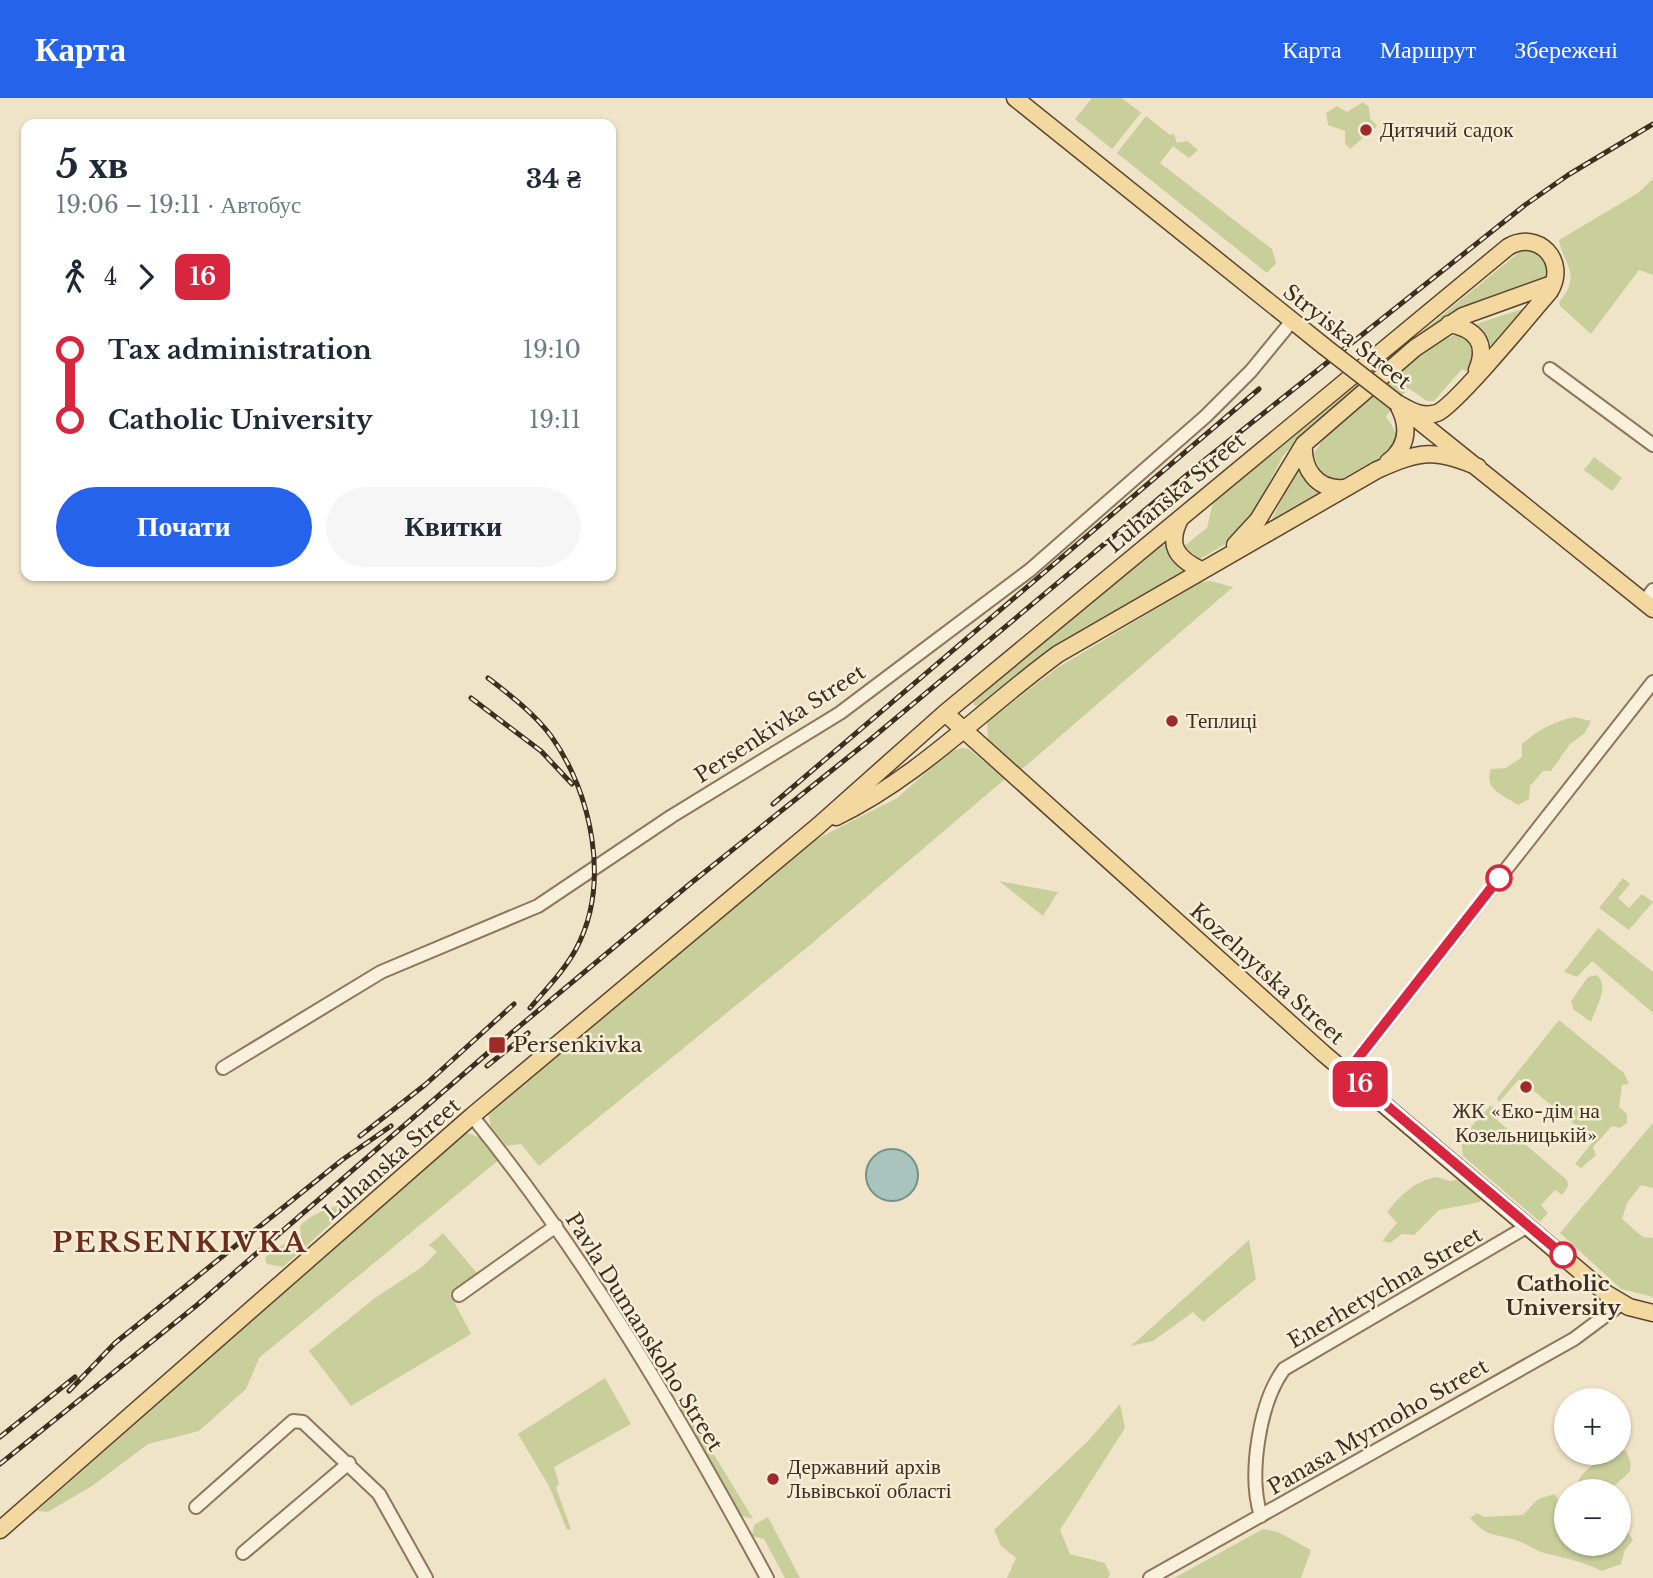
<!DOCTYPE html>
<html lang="uk">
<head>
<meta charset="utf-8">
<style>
	:root { --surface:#fff; --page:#f6f6f7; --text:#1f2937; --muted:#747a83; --accent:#2563eb }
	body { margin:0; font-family:"Libre Baskerville",serif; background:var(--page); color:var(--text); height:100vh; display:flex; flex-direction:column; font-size:26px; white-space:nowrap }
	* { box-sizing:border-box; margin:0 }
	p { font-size:23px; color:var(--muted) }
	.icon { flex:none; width:38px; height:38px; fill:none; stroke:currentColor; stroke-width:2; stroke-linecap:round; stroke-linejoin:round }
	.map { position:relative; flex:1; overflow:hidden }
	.sheet { position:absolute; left:21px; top:21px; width:595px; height:462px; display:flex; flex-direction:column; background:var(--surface); border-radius:14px; box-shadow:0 2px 5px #0004 }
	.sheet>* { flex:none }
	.badge { padding:0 14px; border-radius:10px; font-size:24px; line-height:46px }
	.fabs { position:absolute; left:1554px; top:1290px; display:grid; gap:14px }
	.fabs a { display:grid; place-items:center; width:77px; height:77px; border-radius:50%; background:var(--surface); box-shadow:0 2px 5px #0004; font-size:35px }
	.map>.badge { position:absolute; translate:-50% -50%; box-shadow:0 0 0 4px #fff }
	.legs { display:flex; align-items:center; gap:10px; height:77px; padding:0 35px; font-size:23px }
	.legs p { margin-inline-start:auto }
	.head { display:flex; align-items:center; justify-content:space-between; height:119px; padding:0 35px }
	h1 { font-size:38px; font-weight:800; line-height:52px }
	.primary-button { display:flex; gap:14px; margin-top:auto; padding:14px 35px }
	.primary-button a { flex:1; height:80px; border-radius:42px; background:var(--accent); color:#fff; font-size:28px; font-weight:800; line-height:80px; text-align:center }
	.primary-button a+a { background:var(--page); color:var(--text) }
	ul { padding:0 35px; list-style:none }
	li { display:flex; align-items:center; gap:24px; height:70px; font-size:26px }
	li i { display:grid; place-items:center; width:10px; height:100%; margin:0 9px; background:currentColor }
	li i::after { content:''; width:18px; height:18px; margin:-9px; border:5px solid; border-radius:50%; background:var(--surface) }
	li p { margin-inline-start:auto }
	li:first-child i { background:linear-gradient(#0000 50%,currentColor 0) }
	li:last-child i { background:linear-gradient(currentColor 50%,#0000 0) }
	header { display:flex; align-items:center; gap:42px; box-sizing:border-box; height:98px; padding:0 35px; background:var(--accent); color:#fff }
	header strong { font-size:33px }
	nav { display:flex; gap:38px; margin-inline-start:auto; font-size:24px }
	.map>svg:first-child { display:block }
	.green { fill:#c9cf9b }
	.water { fill:#a9c4bc; stroke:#6f938a; stroke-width:2 }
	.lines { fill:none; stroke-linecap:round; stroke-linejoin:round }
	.minor-casing { stroke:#8d765c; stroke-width:16 }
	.major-casing { stroke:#5b4430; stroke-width:19 }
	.minor { stroke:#faf1dc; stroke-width:12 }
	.major { stroke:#f3d9a0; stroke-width:16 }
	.rail-casing { stroke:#3d2e20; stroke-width:5 }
	.rail { stroke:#f7eed8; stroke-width:2.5; stroke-dasharray:8; stroke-linecap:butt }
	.major-bridge-casing { stroke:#5b4430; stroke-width:19; stroke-linecap:butt }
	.major-bridge { stroke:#f3d9a0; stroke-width:16 }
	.line-1-casing { stroke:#fff; stroke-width:16 }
	.line-1 { stroke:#d7263d; stroke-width:10 }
	.poi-dot { fill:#9e2a2b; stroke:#f7eed8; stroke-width:2.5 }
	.stop-1-dot { fill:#fff; stroke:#d7263d; stroke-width:3.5 }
	.labels { text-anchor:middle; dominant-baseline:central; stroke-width:5; stroke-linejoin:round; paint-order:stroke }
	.poi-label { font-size:21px; fill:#3d2e20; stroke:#f7eed8; text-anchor:start }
	.street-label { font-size:21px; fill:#3d2e20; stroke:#f7eed8 }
	.stop-label { font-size:21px; font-weight:bold; fill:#3d2e20; stroke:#f7eed8 }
	.district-label { font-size:28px; font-weight:bold; letter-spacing:2px; fill:#6b2e1e; stroke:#f7eed8 }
</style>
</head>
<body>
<header>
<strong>Карта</strong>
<nav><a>Карта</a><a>Маршрут</a><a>Збережені</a></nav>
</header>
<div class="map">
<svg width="1653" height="1480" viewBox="0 0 1653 1480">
	<rect width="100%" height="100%" fill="#f0e4c8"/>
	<path class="green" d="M1092,0H1122L1141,15L1112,51L1075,21Z
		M1363,4L1369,9L1370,20L1377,28L1350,51L1345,45V33L1328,27L1326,15L1337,8L1347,14Z
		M1146,18L1170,37L1174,36L1177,45L1187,43L1198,52L1189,60L1173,48L1160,65L1272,151L1276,165L1267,175L1117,55Z
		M1653,81V177L1639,172L1591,236L1560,208L1559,204C1583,176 1563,167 1559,142L1638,95Z
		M1522,152L1537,154L1546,165V179L1541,186L1462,211L1435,226L1306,332L1283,358L1253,416L1224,447L1200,461L1193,460L1183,449L1207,430L1213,404Z
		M1531,208L1493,251L1483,232L1476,226Z
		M1457,236H1463L1474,246V263L1467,274L1462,271L1434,303H1427L1408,290L1386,319C1397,333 1401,343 1384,354L1385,357L1339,382L1322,378L1314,357C1320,333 1432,244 1457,236Z
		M1594,359L1622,380L1612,393L1584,372Z
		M1298,370L1313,392L1325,397L1267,430Z
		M1162,446L1170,449L1189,470C1115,512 1044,554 977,608L974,607L973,603Z
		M1210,483L1233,489L1021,672L988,642L987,624L1057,570L1201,484Z
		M1574,619L1591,623L1585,635L1570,646L1551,673H1543L1530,688L1529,701L1518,707C1504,697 1483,692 1491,671L1506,670L1522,659V646C1538,632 1553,624 1574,619Z
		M962,650L969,651L1005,681L810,847L539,1068L521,1046L507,1048L491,1029L488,1014L807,746L897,700L951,653Z
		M1623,780L1630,786L1618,800L1629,810L1642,796L1653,804L1629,832L1599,810Z
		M999,783L1058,794L1043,818Z
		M1598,830L1653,874V915L1592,863L1577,879L1564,874Z
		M1597,877C1610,888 1596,909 1591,924L1573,911L1571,903L1588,879Z
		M1559,922L1624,975L1629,986L1622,987L1619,1009L1627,1016V1025L1620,1030L1612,1028L1593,1049L1596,1057L1581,1070L1575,1066L1594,1042L1519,981L1499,1004L1497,1000Z
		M1490,1008L1495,1010L1490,1016L1567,1082L1568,1088L1562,1097L1555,1092L1541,1107L1548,1115L1540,1124L1463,1058L1461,1040Z
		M1653,1025V1090L1641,1087L1627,1105L1622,1121L1643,1139L1653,1140V1199L1621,1191L1560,1135Z
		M463,1033L485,1042L500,1061L259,1260L246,1291L199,1333L148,1346L92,1388L48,1414L37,1413Z
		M1437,1079L1450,1083L1461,1081L1484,1098L1480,1104L1439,1112L1414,1137L1402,1136L1390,1145L1382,1143L1397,1125L1387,1114C1401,1097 1414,1083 1437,1079Z
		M341,1107L344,1110L336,1121L283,1169L267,1166L265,1160C274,1149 283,1145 297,1145L301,1140L300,1128C311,1116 326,1111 341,1107Z
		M443,1135L477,1175L450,1196L471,1236L351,1308L309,1253L375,1200L422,1169L437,1154L429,1147Z
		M1249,1142L1256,1181L1203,1224L1193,1214L1153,1243L1131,1248Z
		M605,1280L631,1326L554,1369L559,1385L556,1390L571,1431L567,1432L550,1390L518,1336Z
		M681,1302L753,1421L740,1417L676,1307Z
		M1120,1306L1125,1330L1060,1432L1070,1456L1105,1465L1110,1476L1108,1480H1007L1016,1460L1001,1448L994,1432L1089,1342Z
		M1619,1353H1626C1639,1379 1622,1375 1611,1393H1576C1576,1372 1603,1361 1619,1353Z
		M1555,1396L1560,1407L1566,1405V1446H1619V1421L1633,1442L1625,1452L1621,1466L1602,1473C1580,1463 1566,1460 1544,1455C1535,1452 1527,1446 1518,1443C1495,1434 1490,1442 1470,1420L1477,1415L1484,1419L1523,1417L1538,1401Z
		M768,1419L800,1480H785L764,1441L752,1438L754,1427Z
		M1263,1431L1278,1434L1311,1452L1301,1480H1174Z"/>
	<path class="water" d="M866 1077a26 26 0 1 1 52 0a26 26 0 1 1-52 0Z"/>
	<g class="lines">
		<defs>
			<path id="minor" d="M1550,271L1653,347
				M1644,504L1653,492
				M223,970L381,874L538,808L672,718L840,615L1030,472L1206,318L1251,273L1292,223
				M1347,974L1653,584
				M472,1018C588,1161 680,1319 767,1480
				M459,1197L556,1128
				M196,1409L293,1323L303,1324L379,1396L426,1480
				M1261,1418C1248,1378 1259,1305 1284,1271L1528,1128
				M243,1455L349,1365
				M1150,1480L1574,1241L1621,1206"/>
			<path id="major" d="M1015,0L1325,249
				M1449,226C1476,231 1488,245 1477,272
				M1409,315L1653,511
				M1304,346C1302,371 1317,392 1343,390
				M1388,364C1408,349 1410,329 1398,307
				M1180,421C1167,447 1176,460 1201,472
				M1235,447L1258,422L1304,346L1415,250L1463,218L1552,186
				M945,615L1323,955L1607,1196L1629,1209L1653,1215
				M836,719C919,679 984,610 1058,556L1377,372C1420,353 1435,350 1478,369
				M0,1432L472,1018L818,728L945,615L1508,149C1538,131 1568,163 1550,193C1533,213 1455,308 1437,315C1421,320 1410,312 1397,305"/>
		</defs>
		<use href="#minor" class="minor-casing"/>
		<use href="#major" class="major-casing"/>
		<use href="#minor" class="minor"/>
		<use href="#major" class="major"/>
		<defs>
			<path id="rail" d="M488,580C510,597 535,616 551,638C592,695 611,786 576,851C564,873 546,891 530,910
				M471,600L541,653L572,686
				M773,706L1259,291
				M487,968L528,935
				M360,1038L426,986L514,906
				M69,1293L115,1245L342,1062L391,1028
				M0,1339L75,1279
				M0,1366L197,1207L497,947L691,785L871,641L1206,361L1525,107L1568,77L1653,26"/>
		</defs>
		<use href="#rail" class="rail-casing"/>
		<use href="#rail" class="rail"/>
		<defs>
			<path id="major-bridge" d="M1325,249L1397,305"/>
		</defs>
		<use href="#major-bridge" class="major-bridge-casing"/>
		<use href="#major-bridge" class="major-bridge"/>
	</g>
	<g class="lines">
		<defs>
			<path id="line-1" d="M1499,780L1347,974L1563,1157"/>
		</defs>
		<use href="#line-1" class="line-1-casing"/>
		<use href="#line-1" class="line-1"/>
	</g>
	<g class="poi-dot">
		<circle cx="1366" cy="32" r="7"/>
		<circle cx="1172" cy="623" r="7"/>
		<rect x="488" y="938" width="18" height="18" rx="3.5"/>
		<circle cx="1526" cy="989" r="7"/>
		<circle cx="773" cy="1381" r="7"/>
	</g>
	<g class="stop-1-dot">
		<circle cx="1499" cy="780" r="12"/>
		<circle cx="1563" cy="1157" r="12"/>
	</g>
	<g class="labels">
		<g class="poi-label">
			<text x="1380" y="32">Дитячий садок</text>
			<text x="1186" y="623">Теплиці</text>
			<text x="513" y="947">Persenkivka</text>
			<text x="1526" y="1013" text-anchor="middle">ЖК «Еко-дім на<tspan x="1526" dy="24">Козельницькій»</tspan></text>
			<text x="787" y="1369">Державний архів<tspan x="787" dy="24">Львівської області</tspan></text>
		</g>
		<g class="street-label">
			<text transform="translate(1347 239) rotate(38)">Stryiska Street</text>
			<text transform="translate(1176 395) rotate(-40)">Luhanska Street</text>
			<text transform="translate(780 626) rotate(-33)">Persenkivka Street</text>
			<text transform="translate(1267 876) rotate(42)">Kozelnytska Street</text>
			<text transform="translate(392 1061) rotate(-41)">Luhanska Street</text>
			<text transform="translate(1385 1190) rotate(-30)">Enerhetychna Street</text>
			<text transform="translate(644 1234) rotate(58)">Pavla Dumanskoho Street</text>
			<text transform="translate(1378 1329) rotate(-30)">Panasa Myrnoho Street</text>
		</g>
		<g class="stop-label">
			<text x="1563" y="1186">Catholic<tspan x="1563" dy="24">University</tspan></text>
		</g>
		<g class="district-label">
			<text x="180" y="1144">PERSENKIVKA</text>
		</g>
	</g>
</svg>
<div class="fabs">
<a>+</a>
<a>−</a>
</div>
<b class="badge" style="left:1360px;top:986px;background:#d7263d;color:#fff">16</b>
<section class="sheet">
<div class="head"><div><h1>5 хв</h1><p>19:06 – 19:11 · Автобус</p></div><b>34 ₴</b></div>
<div class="legs"><svg class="icon" aria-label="walk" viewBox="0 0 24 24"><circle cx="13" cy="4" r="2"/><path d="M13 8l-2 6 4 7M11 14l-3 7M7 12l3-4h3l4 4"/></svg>4<svg class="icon" aria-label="forward" viewBox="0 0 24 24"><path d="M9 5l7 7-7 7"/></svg><b class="badge" style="background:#d7263d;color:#fff">16</b></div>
<ul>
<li><i style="color:#d7263d"></i><b>Tax administration</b><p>19:10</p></li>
<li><i style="color:#d7263d"></i><b>Catholic University</b><p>19:11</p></li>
</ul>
<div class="primary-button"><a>Почати</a><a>Квитки</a></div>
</section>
</div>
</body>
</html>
